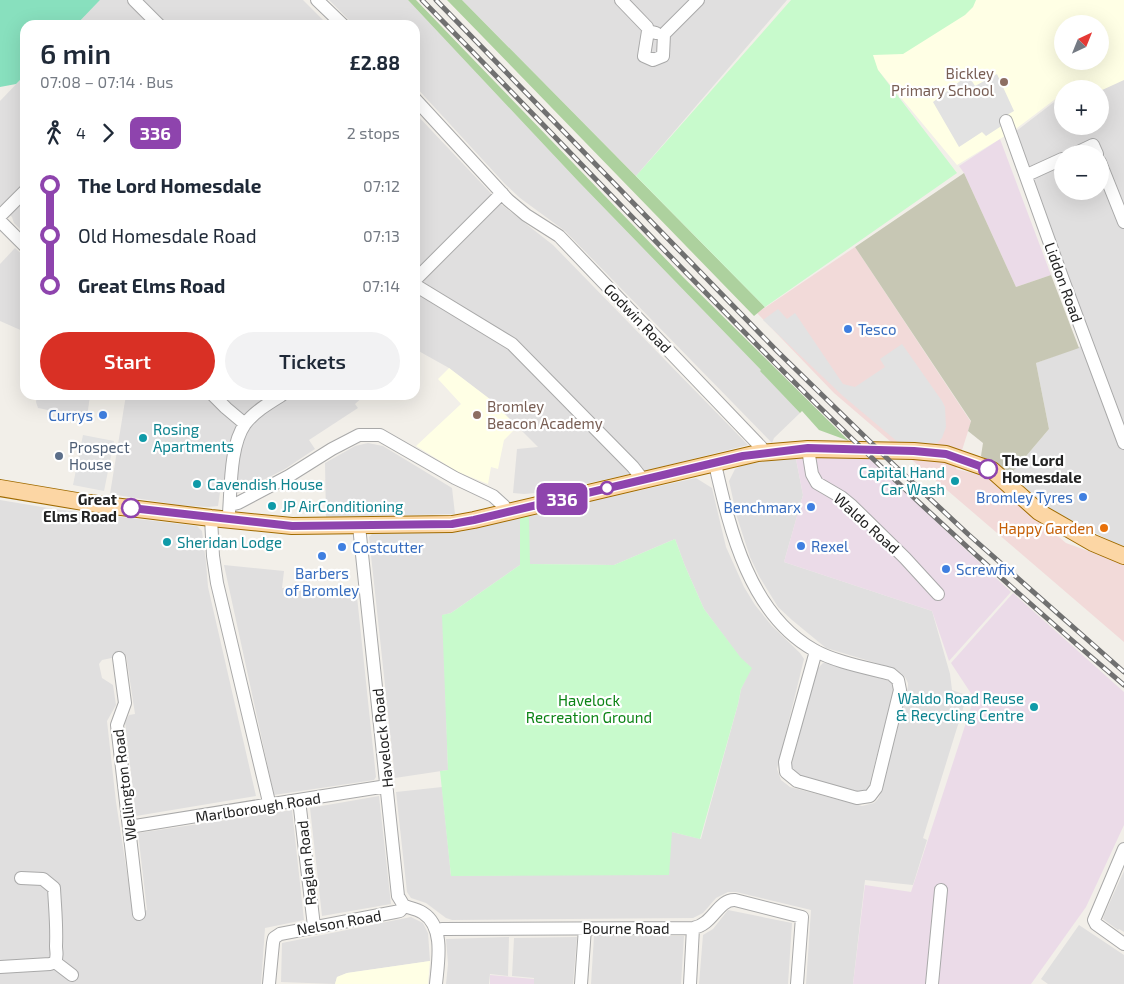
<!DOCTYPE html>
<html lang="en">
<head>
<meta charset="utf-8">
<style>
	:root { --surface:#fff; --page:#f2f2f3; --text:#1f2937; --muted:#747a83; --accent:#d93025 }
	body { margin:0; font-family:"Exo 2",sans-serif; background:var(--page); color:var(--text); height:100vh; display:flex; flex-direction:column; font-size:19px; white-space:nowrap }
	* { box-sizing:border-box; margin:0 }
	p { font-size:16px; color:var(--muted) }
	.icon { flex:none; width:28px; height:28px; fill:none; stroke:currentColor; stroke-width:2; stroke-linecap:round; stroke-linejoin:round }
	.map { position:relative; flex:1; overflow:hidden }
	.side { position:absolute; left:20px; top:20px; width:400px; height:380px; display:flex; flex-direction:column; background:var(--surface); border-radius:15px; box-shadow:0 5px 20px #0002 }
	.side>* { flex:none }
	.badge { padding:0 10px; border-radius:8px; font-size:18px; line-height:32px }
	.needle { width:32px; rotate:43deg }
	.controls { position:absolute; left:1054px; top:15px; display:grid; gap:10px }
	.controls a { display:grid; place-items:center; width:55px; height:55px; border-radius:50%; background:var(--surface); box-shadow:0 5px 20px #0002; font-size:25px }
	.map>.badge { position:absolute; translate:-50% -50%; box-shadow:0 0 0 2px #fff }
	.legs { display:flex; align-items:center; gap:8px; height:55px; padding:0 20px; font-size:16px }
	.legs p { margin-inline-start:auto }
	.overview { display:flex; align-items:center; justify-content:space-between; height:85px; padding:0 20px }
	h1 { font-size:28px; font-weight:600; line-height:38px }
	.cta { display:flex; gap:10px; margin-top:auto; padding:10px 20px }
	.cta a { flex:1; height:58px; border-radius:30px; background:var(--accent); color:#fff; font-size:20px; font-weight:600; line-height:58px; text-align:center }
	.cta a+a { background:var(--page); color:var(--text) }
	ul { padding:0 20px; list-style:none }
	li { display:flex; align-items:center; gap:18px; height:50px; font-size:19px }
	li i { display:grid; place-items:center; width:8px; height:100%; margin:0 6px; background:currentColor }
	li i::after { content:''; width:12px; height:12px; margin:-6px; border:4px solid; border-radius:50%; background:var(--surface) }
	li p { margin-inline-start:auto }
	li:first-child i { background:linear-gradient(#0000 50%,currentColor 0) }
	li:last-child i { background:linear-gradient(currentColor 50%,#0000 0) }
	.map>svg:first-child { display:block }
	.residential { fill:#e0dfdf; fill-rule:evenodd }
	.commercial { fill:#f2dad9 }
	.industrial { fill:#ebdbe8 }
	.education { fill:#ffffe5; fill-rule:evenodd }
	.construction { fill:#c7c7b4 }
	.forest { fill:#add19e }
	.park { fill:#c8facc }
	.pitch { fill:#88e0be }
	.parking { fill:#e2e2e2 }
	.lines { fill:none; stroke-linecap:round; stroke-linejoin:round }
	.minor-casing { stroke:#a9a9a9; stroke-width:14 }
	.major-casing { stroke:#a06b00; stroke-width:18 }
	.minor { stroke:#fff; stroke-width:12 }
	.major { stroke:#fcd6a4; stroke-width:16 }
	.rail-casing { stroke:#707070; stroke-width:5 }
	.rail { stroke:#fff; stroke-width:3; stroke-dasharray:9; stroke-linecap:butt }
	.line-1-casing { stroke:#fff; stroke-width:11 }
	.line-1 { stroke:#8e44ad; stroke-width:8 }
	.education-dot { fill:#8d6e63; stroke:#fff; stroke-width:2 }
	.shop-dot { fill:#3f7fe0; stroke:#fff; stroke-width:2 }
	.culture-dot { fill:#0f9aa8; stroke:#fff; stroke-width:2 }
	.service-dot { fill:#5c6f8a; stroke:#fff; stroke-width:2 }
	.stop-1-dot { fill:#fff; stroke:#8e44ad; stroke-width:2.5 }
	.food-dot { fill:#e8710a; stroke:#fff; stroke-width:2 }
	.labels { text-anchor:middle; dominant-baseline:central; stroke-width:4.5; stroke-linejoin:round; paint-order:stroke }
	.education-label { font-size:15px; fill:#785e54; stroke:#fff; text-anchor:end }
	.street-label { font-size:15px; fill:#222; stroke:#fff }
	.shop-label { font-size:15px; fill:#366cbe; stroke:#fff; text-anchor:start }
	.culture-label { font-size:15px; fill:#0d838f; stroke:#fff; text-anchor:start }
	.service-label { font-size:15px; fill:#4e5e75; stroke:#fff; text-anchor:start }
	.stop-label { font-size:15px; font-weight:bold; fill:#222; stroke:#fff; text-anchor:start }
	.food-label { font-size:15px; fill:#c56008; stroke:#fff; text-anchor:end }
	.park-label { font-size:15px; fill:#0c8416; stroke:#fff }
</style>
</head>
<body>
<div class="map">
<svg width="1124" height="984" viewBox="0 0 1124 984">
	<rect width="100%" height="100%" fill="#f2efe9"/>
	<path class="residential" d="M100,0H303L328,25H76Z
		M329,0H408L577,180L761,370V371L800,413L774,438L772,443L565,231L520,198L505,184L415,86V25H354Z
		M462,0H787L636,176Z
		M25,75V234L14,223L12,217L0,205V101Z
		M1124,76V548L1053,511L1010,475L1049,429L1036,363L1092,342L1015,132L1058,99L1062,97V126H1100V89ZM1062,154H1100V191H1062Z
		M415,113L502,205L553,245L748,445L649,470L547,492L524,494L513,493L517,449L538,447L491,400L449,368L415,349Z
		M15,248L25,257V332L0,321V264Z
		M37,395H90L87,418L38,408L36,402Z
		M126,395H365L355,404L358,408L309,440L315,449L285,469L236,494L220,492L218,506L208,507L179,505L110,494Z
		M368,443L383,446L452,488L455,514L326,517L325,463L355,446Z
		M796,459L803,495L784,562L932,611L950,674L952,690L966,695L964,701L965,702L923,838L927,840L913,885L865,880L853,984H806L811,910L736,892H728L716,898L703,913L693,918L452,920L446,918L426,903L411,898L407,892L396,792L442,787L451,876L520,875L672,832L701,839L738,704L741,689L751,668L741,659L704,609L685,566L675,539L614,565L529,564V515L696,478L712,488L726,547L744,587L755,605L772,626L800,653L804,659L777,769L781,780L790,787L862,806L874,803L878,799L881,793L908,687V683L905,677L896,669L826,648L792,620L778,607L759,576L750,557L737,517L729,481L735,469L743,465L774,460Z
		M0,500L54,509L197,526L202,531L206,562L208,587L256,796L136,816L125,722L129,715L135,714L126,655L102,660L99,664L102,678L113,685L116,705L107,721L116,802L134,918L144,917V911L147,910L138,833L292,810L304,920L265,928L261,984H0Z
		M520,517V565L451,613L443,615L448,770L395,778L369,537L372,534L460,532Z
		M224,565L284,571L282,588H339L356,587L376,777L374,780L274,795Z
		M823,663H829L892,682L894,685V689L869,786L865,791L861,792L797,775L793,773L791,767L817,669Z
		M379,796L391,904L322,916L310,808Z
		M1124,871V932L1119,929L1118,930L1103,919L1104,915Z
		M728,910L792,923L788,984H699L703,935L713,929Z
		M411,917L423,923L428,933L430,961L347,973L337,977L335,984L281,982L282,943Z
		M1079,925L1124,955V984H1048L1041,979Z
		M594,936H684L681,984H591Z
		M509,937L508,976L490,974L489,984H446L448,964L446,939Z
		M577,937L573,984H534V978L512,976L514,938Z"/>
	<path class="commercial" d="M855,247L971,422L956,469L991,478L1066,543L1124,564V642L834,393L757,313Z"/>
	<path class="industrial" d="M1000,139L1051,275L1016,287L964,173L959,166Z
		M865,455L1011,592L949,661L932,611L784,562L803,495L796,459Z
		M1013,593L1124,692V825L1086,907L1031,984H853L865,885L911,892L974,698L951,663Z
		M490,975L534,979V984H490Z"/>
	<path class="education" d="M816,0H1124V80L1100,91V89H1077L1073,87L1070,89H1062V94L1013,131L957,165L878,70ZM1062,24H1100V61H1062Z
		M449,368L491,400L517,427L504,440L498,469L491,467L488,484L458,472L416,446L461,404L438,379Z
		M430,961L428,984H335L337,977L347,973Z"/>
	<path class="construction" d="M964,173L1016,287L1051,275L1079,348L1036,363L1049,429L1010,475L981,456L983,443L968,431L971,421L855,247Z"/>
	<path class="forest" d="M408,0H416L684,278L849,441L819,430L802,411L800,413L760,371L761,370L577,180Z
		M447,0H462L765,307L754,316Z"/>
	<path class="park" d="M791,0H976L973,7L965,15L903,54L873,55L878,70L957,173L765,307L636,176Z
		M529,515L530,564L614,565L675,539L685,566L704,609L741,658L752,668L741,689L738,704L700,839L672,832L669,875L451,876L440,771L448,770L442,615L451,613L520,565V517Z"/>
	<path class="pitch" d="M0,0H100L76,25H25V75L16,84L0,87Z"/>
	<path class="parking" d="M997,74L1014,111L1000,119L1003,125L986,136L982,132L959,147L933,102L968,75L975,86Z
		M778,309L787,319L795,313L843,384L855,387L885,367L880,359L902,344L942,401L945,407L946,427L942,438L937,443L918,444L899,443L843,396L763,320Z
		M83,435L114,441L104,491L73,485Z"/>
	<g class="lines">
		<defs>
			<path id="minor" d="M134,0L159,25
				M317,0L343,25
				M621,0L647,27L648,31L656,33
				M648,31L644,56L653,60L663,56L664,34L698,0
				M415,99L508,200L526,215L559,236L761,447L764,453
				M1006,121L1062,277L1124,443
				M1074,154L1093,145L1097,154
				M1100,162L1124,222
				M1027,175L1062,159
				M0,216L25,191
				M0,221L25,246
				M415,280L502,193
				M415,285L512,344L633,467L640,476V481
				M213,395L226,408L245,424
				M808,449L812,474L817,483L841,497L852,506L905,558L938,594
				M715,464C730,531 750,614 814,650C835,662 868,668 891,674L898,680L900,690L876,788L870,796L857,798L797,781L786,772L785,762L816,651
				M230,505L238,503L289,476L332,449L359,435H380L455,478L493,496L504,506L505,512
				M229,513C231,487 230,445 245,424C254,412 269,403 282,395
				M211,518L213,556L217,583L269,802
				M359,526L398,896L404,906C410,908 417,909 423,913C445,927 438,962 436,984
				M119,658L125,703L117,725L139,914
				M299,800L314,926
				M129,827L265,805L269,802L273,804L387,786
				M1124,849L1094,920L1096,924L1124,944
				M436,931L442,929L693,928C713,925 718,899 735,900L802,917L797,984
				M55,962L72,975
				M0,967L50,964L55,962C58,956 56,952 56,946C57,926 55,908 54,888L43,879L21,878
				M269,984L273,943L274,938L280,934L395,912L400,911L404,906
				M581,984L585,928
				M690,984L693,928
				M932,984L941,890"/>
			<path id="major" d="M0,488L89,503L211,518L292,526L452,524L474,520L758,453L808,449L914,451L946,454L992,470L1039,512L1093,543L1124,556"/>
		</defs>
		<use href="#minor" class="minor-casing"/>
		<use href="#major" class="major-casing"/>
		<use href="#minor" class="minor"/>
		<use href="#major" class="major"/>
		<defs>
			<path id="rail" d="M422,0C542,122 659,247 780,368C890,478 1005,584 1124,685
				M436,0L778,352L895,466L969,535L1124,672"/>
		</defs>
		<use href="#rail" class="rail-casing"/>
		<use href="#rail" class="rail"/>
	</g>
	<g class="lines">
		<defs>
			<path id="line-1" d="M131,508L292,526L452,524L474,520L743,456L808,448L914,451L946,454L988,469"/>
		</defs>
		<use href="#line-1" class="line-1-casing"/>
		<use href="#line-1" class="line-1"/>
	</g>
	<g class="education-dot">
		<circle cx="1004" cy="82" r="5"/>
		<circle cx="477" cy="415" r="5"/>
	</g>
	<g class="shop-dot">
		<circle cx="848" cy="329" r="5"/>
		<circle cx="103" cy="415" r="5"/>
		<circle cx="1083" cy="497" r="5"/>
		<circle cx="811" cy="507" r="5"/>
		<circle cx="801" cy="546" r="5"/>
		<circle cx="342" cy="547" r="5"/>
		<circle cx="322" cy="556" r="5"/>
		<circle cx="946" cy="569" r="5"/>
	</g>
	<g class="culture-dot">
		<circle cx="143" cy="438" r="5"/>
		<circle cx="955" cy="481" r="5"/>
		<circle cx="197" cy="484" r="5"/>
		<circle cx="272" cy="506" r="5"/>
		<circle cx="167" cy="542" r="5"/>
		<circle cx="1034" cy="707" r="5"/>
	</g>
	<circle class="service-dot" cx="59" cy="456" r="5"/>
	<g class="stop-1-dot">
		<circle cx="988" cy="469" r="9"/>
		<circle cx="607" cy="488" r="6"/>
		<circle cx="131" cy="508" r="9"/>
	</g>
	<circle class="food-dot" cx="1104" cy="528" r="5"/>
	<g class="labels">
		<g class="education-label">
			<text x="994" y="73">Bickley<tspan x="994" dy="17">Primary School</tspan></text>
			<text x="487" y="406" text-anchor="start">Bromley<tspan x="487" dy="17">Beacon Academy</tspan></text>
		</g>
		<g class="street-label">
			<text transform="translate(1064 282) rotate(70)">Liddon Road</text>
			<text transform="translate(638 318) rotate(46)">Godwin Road</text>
			<text transform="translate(867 523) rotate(42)">Waldo Road</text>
			<text transform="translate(382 738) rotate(-96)">Havelock Road</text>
			<text transform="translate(124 785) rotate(-97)">Wellington Road</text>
			<text transform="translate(258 807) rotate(-9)">Marlborough Road</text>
			<text transform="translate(306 863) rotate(-96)">Raglan Road</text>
			<text transform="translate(339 922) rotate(-10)">Nelson Road</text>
			<text x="626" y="928">Bourne Road</text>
		</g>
		<g class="shop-label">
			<text x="858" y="329">Tesco</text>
			<text x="93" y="415" text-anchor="end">Currys</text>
			<text x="1073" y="497" text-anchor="end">Bromley Tyres</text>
			<text x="801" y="507" text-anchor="end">Benchmarx</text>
			<text x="811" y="546">Rexel</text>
			<text x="352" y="547">Costcutter</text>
			<text x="956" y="569">Screwfix</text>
			<text x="322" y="573" text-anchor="middle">Barbers<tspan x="322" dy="17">of Bromley</tspan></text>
		</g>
		<g class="culture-label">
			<text x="153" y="429">Rosing<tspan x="153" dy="17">Apartments</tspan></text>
			<text x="945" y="472" text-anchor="end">Capital Hand<tspan x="945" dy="17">Car Wash</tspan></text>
			<text x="207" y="484">Cavendish House</text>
			<text x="282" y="506">JP AirConditioning</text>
			<text x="177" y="542">Sheridan Lodge</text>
			<text x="1024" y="698" text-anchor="end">Waldo Road Reuse<tspan x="1024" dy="17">&amp; Recycling Centre</tspan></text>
		</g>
		<g class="service-label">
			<text x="69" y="447">Prospect<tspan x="69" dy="17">House</tspan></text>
		</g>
		<g class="stop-label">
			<text x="1002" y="460">The Lord<tspan x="1002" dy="17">Homesdale</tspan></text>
			<text x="117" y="499" text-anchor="end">Great<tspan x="117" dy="17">Elms Road</tspan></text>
		</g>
		<g class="food-label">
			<text x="1094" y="528">Happy Garden</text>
		</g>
		<g class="park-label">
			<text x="589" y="700">Havelock<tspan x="589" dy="17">Recreation Ground</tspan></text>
		</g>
	</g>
</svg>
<div class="controls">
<a><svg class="needle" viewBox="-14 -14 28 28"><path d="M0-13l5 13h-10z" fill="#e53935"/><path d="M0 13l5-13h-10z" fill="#747a83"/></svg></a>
<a>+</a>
<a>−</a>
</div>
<b class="badge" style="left:562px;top:499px;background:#8e44ad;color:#fff">336</b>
<section class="side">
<div class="overview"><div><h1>6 min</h1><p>07:08 – 07:14 · Bus</p></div><b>£2.88</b></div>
<div class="legs"><svg class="icon" aria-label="walk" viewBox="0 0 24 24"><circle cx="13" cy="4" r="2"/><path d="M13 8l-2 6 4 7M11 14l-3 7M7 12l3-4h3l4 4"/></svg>4<svg class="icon" aria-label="forward" viewBox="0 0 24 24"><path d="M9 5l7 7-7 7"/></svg><b class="badge" style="background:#8e44ad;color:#fff">336</b><p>2 stops</p></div>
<ul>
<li><i style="color:#8e44ad"></i><b>The Lord Homesdale</b><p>07:12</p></li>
<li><i style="color:#8e44ad"></i><span>Old Homesdale Road</span><p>07:13</p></li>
<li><i style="color:#8e44ad"></i><b>Great Elms Road</b><p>07:14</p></li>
</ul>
<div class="cta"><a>Start</a><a>Tickets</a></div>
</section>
</div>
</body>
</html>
